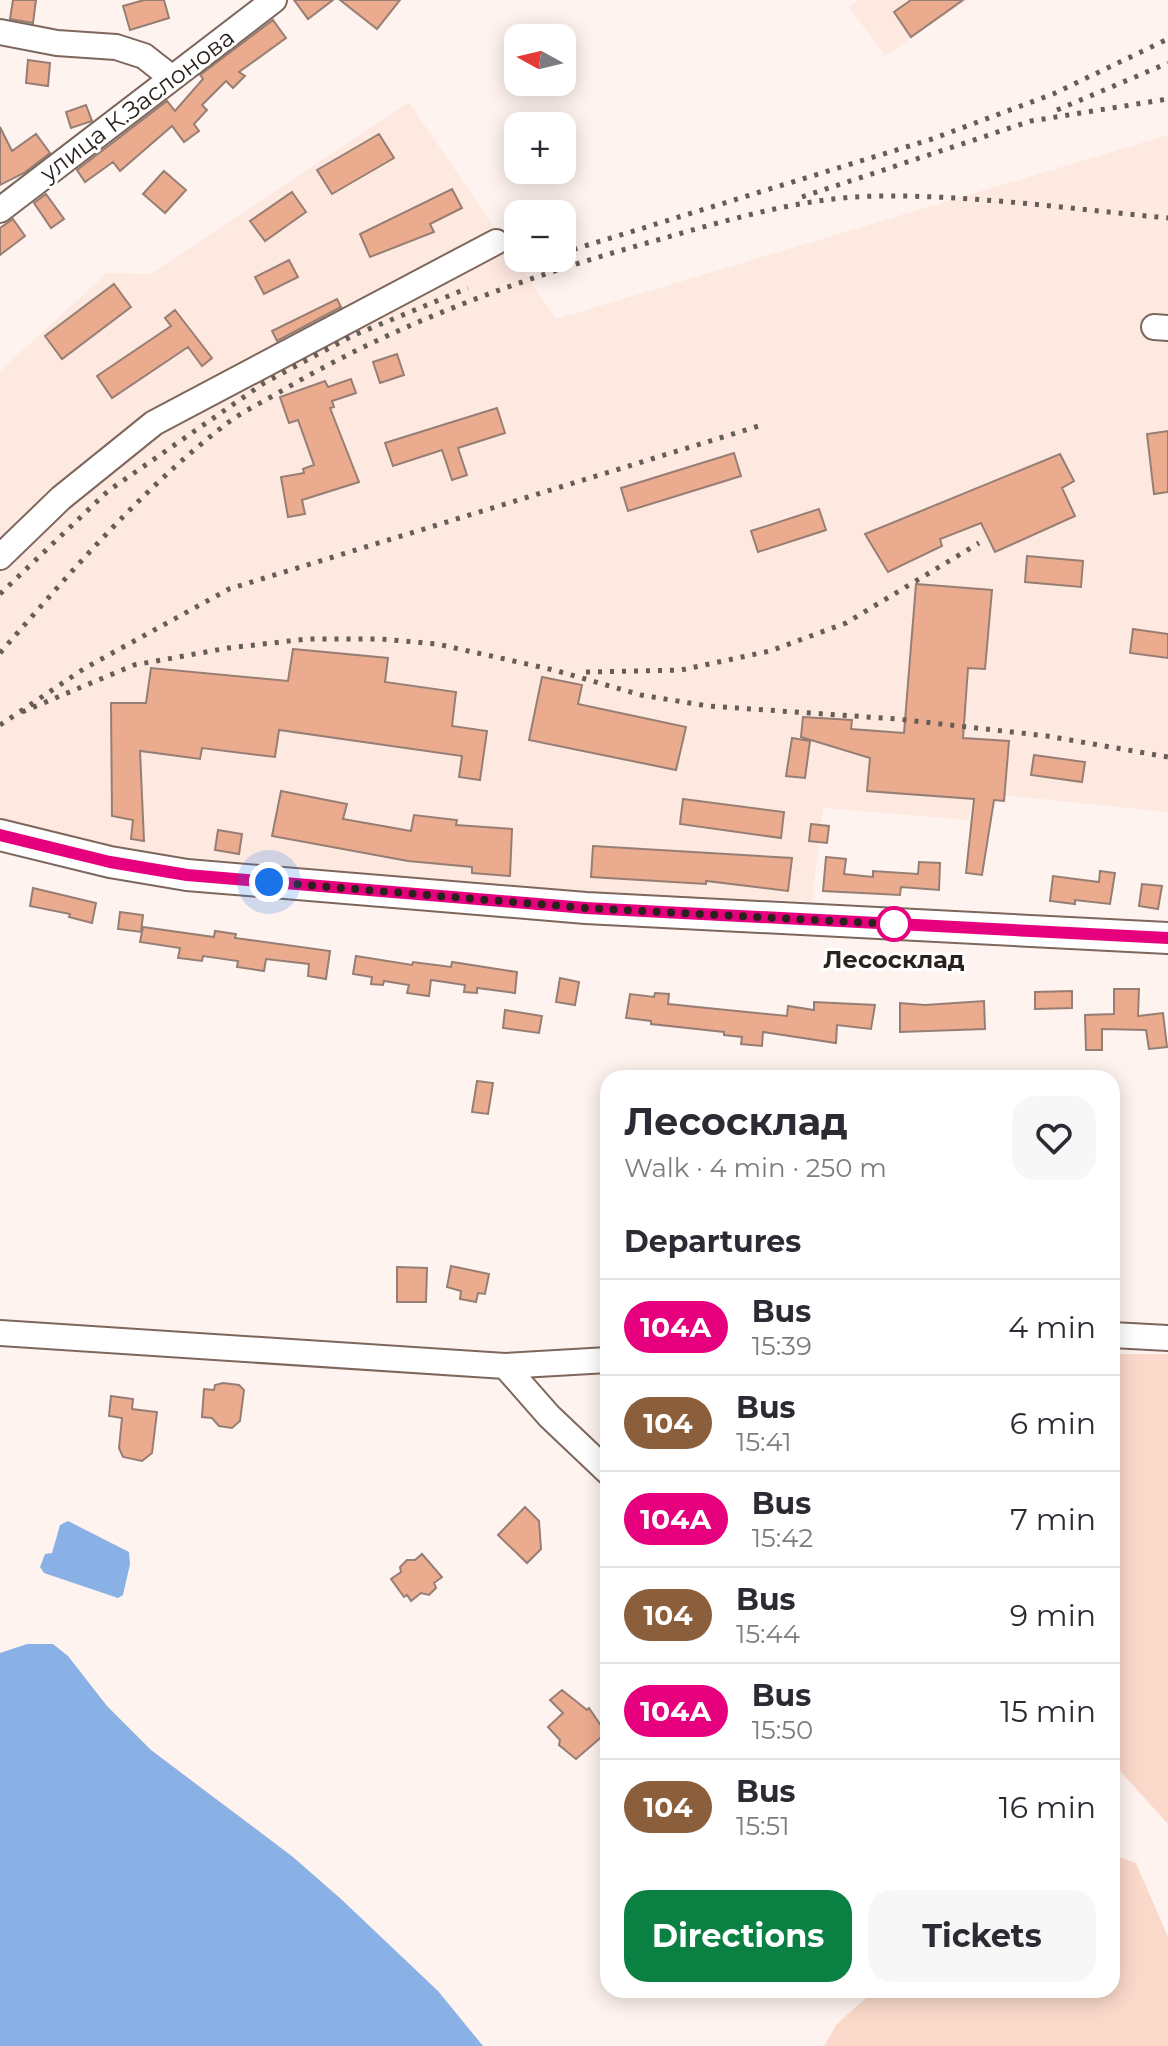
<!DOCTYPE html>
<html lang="en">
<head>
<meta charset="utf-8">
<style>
	:root { --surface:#fff; --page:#f7f7f7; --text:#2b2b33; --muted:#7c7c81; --line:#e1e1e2; --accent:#0b8043 }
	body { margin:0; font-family:Montserrat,sans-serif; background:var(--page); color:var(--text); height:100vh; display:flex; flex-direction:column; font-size:30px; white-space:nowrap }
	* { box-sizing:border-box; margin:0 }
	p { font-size:26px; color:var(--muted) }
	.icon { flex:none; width:44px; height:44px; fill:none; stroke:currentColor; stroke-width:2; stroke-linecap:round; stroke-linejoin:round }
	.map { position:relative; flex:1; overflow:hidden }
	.side { position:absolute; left:600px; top:1070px; width:520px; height:928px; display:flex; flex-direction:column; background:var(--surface); border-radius:24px; box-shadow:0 4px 20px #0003 }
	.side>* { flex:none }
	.badge { padding:0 16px; border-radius:26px; font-size:28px; line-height:52px }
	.needle { width:52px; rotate:278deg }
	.controls { position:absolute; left:504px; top:24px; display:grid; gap:16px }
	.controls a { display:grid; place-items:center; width:72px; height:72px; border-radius:16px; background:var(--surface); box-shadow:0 4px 20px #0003; font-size:40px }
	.you { position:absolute; width:40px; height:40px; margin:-20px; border:6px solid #fff; border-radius:50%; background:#1a73e8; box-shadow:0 0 0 12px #1a73e833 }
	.map>.badge { position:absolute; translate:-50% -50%; box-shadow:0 0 0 4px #fff }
	h2 { padding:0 24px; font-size:30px; line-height:72px }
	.round { display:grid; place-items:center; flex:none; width:84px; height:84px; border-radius:24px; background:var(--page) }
	.head { display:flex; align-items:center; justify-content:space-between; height:136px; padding:0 24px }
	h1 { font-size:38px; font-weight:700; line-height:60px }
	.primary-button { display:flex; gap:16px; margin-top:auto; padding:16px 24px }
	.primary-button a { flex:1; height:92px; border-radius:24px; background:var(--accent); color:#fff; font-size:32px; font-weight:700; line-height:92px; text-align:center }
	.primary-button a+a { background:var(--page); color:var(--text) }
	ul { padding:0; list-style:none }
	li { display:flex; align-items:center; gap:24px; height:96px; padding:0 24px; border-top:2px solid var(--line) }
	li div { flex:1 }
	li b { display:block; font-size:30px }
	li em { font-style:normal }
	li .badge { min-width:88px; font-weight:700; text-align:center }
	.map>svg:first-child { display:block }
	.built { fill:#fee9e0 }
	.green { fill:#fad9ca }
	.water { fill:#8ab1e5 }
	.building { fill:#ebab8e; stroke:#967e74; stroke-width:2 }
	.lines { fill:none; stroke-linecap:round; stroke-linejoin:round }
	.minor-casing { stroke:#7d665c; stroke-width:28 }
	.major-casing { stroke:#7d665c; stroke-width:34 }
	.minor { stroke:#fff; stroke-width:24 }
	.major { stroke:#fff; stroke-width:30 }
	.rail { stroke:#665d58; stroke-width:5; stroke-dasharray:4 8; stroke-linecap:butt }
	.line-casing { stroke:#fff; stroke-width:18 }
	.line { stroke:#e6007e; stroke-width:12 }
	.walk { stroke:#2b221d; stroke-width:8; stroke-dasharray:0 14.4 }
	.stop-dot { fill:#fff; stroke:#e6007e; stroke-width:4 }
	.labels { text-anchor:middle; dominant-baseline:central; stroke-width:6; stroke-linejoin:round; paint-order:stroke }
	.street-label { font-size:24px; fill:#2b221d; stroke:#fff }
	.stop-label { font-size:24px; font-weight:bold; fill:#2b221d; stroke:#fff }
</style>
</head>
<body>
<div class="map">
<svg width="1168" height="2046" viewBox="0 0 1168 2046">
	<rect width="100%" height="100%" fill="#fef3ee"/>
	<path class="built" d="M859,0H968L885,56L849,7Z
		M409,102L556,319L1168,135V812L972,792L969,820L823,808L812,901L621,895L182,857L40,836L0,823V371L107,273L151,274Z"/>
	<path class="green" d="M1112,1354H1168V1824L1112,1762Z
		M1112,1855L1136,1863L1168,1937V2046H824L837,2024L875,1990H1112Z"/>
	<path class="water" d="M68,1521L129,1552L130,1564L123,1595L118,1598L44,1573L40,1567L45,1554L52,1553L60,1525Z
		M27,1644H53L68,1656L107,1706L151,1750L293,1857L341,1899L438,1991L483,2046H0V1653Z"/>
	<path class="building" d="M13,0H36L33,23L10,19Z
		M144,0H164L169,18L130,30L123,6Z
		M294,0H333L308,19Z
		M340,0H400L377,29Z
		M911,0H963L911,37L894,12Z
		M273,20L286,38L239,72L245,76L233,88L226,81L202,105L207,110L194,124L199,131L184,142L172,126L120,171L113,162L85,182L77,170L167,101L175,111L203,79L200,75Z
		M28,60L50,63L48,86L26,83Z
		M86,105L92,121L71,128L66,112Z
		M0,127L12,151L36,134L50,153L24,173L0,185Z
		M379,134L394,158L332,194L317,170Z
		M164,171L186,190L165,213L143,194Z
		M452,189L462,208L430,224L434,232L370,257L360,234Z
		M292,192L306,212L265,241L250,221Z
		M46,194L64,219L51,228L34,203Z
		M13,219L25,236L0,255V228Z
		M289,260L298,277L264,294L255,277Z
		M114,284L131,307L62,359L45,336Z
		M337,299L341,307L277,341L272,331Z
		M175,310L212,358L202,366L188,347L112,398L97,376L171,326L165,318Z
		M397,354L404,375L380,383L373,362Z
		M351,379L356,393L332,401L334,407L330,408L359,482L302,500L305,514L288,517L281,477L304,473L303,469L314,465L298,420L289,423L280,397L325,381L328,387Z
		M497,408L505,433L458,448L467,475L452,480L442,450L393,466L385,443Z
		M1168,431V492L1154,494L1147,434Z
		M734,453L741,476L628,511L621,488Z
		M1060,454L1074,481L1062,488L1075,516L995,552L981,523L940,539L942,546L888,572L865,534Z
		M819,509L826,530L758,552L751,531Z
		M1027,556L1083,561L1081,587L1025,582Z
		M916,584L992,590L985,669L968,668L963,738L1009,741L1004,801L994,800L982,875L966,873L974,799L867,791L870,758L801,737L803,717L852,720L851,729L904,733Z
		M1133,629L1168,634V658L1130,653Z
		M293,649L388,658L385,682L456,692L452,726L487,731L480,780L459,777L462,756L279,730L275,757L202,748L200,759L140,751L144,841L131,839L133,820L112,816L111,703H146L151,668L288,681Z
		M542,677L582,685L578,704L686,727L676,770L529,740Z
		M792,738L810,741L805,778L786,776Z
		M1034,755L1085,762L1082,782L1031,775Z
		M281,791L347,804L343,819L411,831L414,815L457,820L456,825L512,829L510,876L472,873V867L408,861L272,836Z
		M683,799L784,812L781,838L680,824Z
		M811,824L829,826L827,843L809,841Z
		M218,830L242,834L239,854L215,850Z
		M593,846L792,858L788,891L706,881V884L591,877Z
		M826,857L846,859L844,874L873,877V871L918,874L919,862L940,863L939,890L901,887L900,895L823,891Z
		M1100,871L1115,873L1110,904L1075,900V904L1050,901L1053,876L1099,882Z
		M1142,884L1162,886L1158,909L1139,906Z
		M33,888L96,903L92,923L69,917L70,914L30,906Z
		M120,912L143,915L141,932L118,929Z
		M143,927L214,937L215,931L236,934L235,938L330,951L326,979L308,976L309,964L266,959L264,971L237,967L238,961L203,956L202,961L178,958L180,948L140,942Z
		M356,956L412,965L413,962L451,967L452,962L517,972L515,993L477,988V993L464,992L465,985L431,980L429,996L407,993L409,985L384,981L383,985L371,984L372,977L353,974Z
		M560,978L579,982L575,1005L556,1002Z
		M1114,989H1139L1138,1016L1163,1013L1167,1047L1149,1049L1146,1030L1102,1029V1050H1086L1085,1015L1114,1014Z
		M1072,991V1008L1035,1009V992Z
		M655,993L669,994L668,1004L787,1016L788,1006L814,1010V1002L875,1005L871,1029L837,1025L836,1043L763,1032L762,1046L741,1044L742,1037L724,1035V1032L651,1024V1021L626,1018L630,994L654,997Z
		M984,1001L985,1029L900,1032V1003L925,1005Z
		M505,1010L542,1016L539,1033L503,1028Z
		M477,1081L493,1083L488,1114L472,1112Z
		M451,1266L489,1274L485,1294L478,1293L476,1302L460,1299L461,1291L447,1287Z
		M397,1267L427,1268L426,1302H397Z
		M223,1383L239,1385L244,1390L240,1421L232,1428L219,1426L212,1418L202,1417L204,1389L214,1390L215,1385Z
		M111,1396L133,1399L132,1409L157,1412L152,1453L142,1461L123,1457L119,1448L122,1418L109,1416Z
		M525,1507L539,1521L541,1549L527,1563L498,1535Z
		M422,1554L442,1577L434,1583L436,1588L429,1595L421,1593L411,1601L407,1595L404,1597L391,1579L401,1572L400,1567L407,1560H415Z
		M562,1690L587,1710L589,1708L606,1733L576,1759L559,1745L560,1740L548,1727L563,1713L550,1700Z"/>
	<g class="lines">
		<defs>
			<path id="minor" d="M0,32L57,43L116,47L144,56L172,78
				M0,210L274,0
				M1154,327L1168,328
				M0,557L61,498L154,423L496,242
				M0,1333L505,1366L608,1360
				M1112,1335L1168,1338
				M505,1366L549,1416L608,1472"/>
			<path id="major" d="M0,835L110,862L187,875L586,908L1168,938"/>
		</defs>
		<use href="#minor" class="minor-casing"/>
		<use href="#major" class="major-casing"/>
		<use href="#minor" class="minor"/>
		<use href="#major" class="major"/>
		<path class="rail" d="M1057,110L1168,63
			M802,197L1031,121L1168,99
			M562,253L932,139L1053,94L1168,39
			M0,594L108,491L264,383L352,336L468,288
			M0,653C69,574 138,493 221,428C239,413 263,402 283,390C399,322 525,277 654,241C728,220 802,197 879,196C975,195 1072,209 1168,218
			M586,672L681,670L770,651L846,623L979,543
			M22,712L134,665L228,648L307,639H381L437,644L554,670L641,695L708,706L897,719L1047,736L1168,757
			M0,725L85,668L229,589L762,425"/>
	</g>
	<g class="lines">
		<defs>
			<path id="line" d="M0,835L110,862L187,875L586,908L1168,938"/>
		</defs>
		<use href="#line" class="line-casing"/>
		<use href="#line" class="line"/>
		<path class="walk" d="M269,882L586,908L894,924"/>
	</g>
	<circle class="stop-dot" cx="894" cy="924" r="16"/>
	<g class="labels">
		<g class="street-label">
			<text transform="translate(137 105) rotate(-37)">улица К.Заслонова</text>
		</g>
		<g class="stop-label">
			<text x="894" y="959">Лесосклад</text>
		</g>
	</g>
</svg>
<div class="controls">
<a><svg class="needle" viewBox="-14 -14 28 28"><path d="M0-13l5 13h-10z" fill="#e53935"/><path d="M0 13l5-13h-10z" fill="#7c7c81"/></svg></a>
<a>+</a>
<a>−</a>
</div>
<div class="you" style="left:269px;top:882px"></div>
<section class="side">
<div class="head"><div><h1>Лесосклад</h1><p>Walk · 4 min · 250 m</p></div><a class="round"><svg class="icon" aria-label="heart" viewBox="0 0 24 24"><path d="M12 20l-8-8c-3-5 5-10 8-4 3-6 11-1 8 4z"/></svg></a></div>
<h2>Departures</h2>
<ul>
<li><span class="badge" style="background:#e6007e;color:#fff">104А</span><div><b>Bus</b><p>15:39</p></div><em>4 min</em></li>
<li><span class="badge" style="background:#8b5e3c;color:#fff">104</span><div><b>Bus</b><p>15:41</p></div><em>6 min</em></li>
<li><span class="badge" style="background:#e6007e;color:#fff">104А</span><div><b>Bus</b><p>15:42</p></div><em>7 min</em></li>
<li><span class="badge" style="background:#8b5e3c;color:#fff">104</span><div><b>Bus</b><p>15:44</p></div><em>9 min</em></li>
<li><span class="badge" style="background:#e6007e;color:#fff">104А</span><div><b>Bus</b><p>15:50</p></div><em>15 min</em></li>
<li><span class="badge" style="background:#8b5e3c;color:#fff">104</span><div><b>Bus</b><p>15:51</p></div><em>16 min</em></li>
</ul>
<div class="primary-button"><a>Directions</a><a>Tickets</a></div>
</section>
</div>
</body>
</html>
